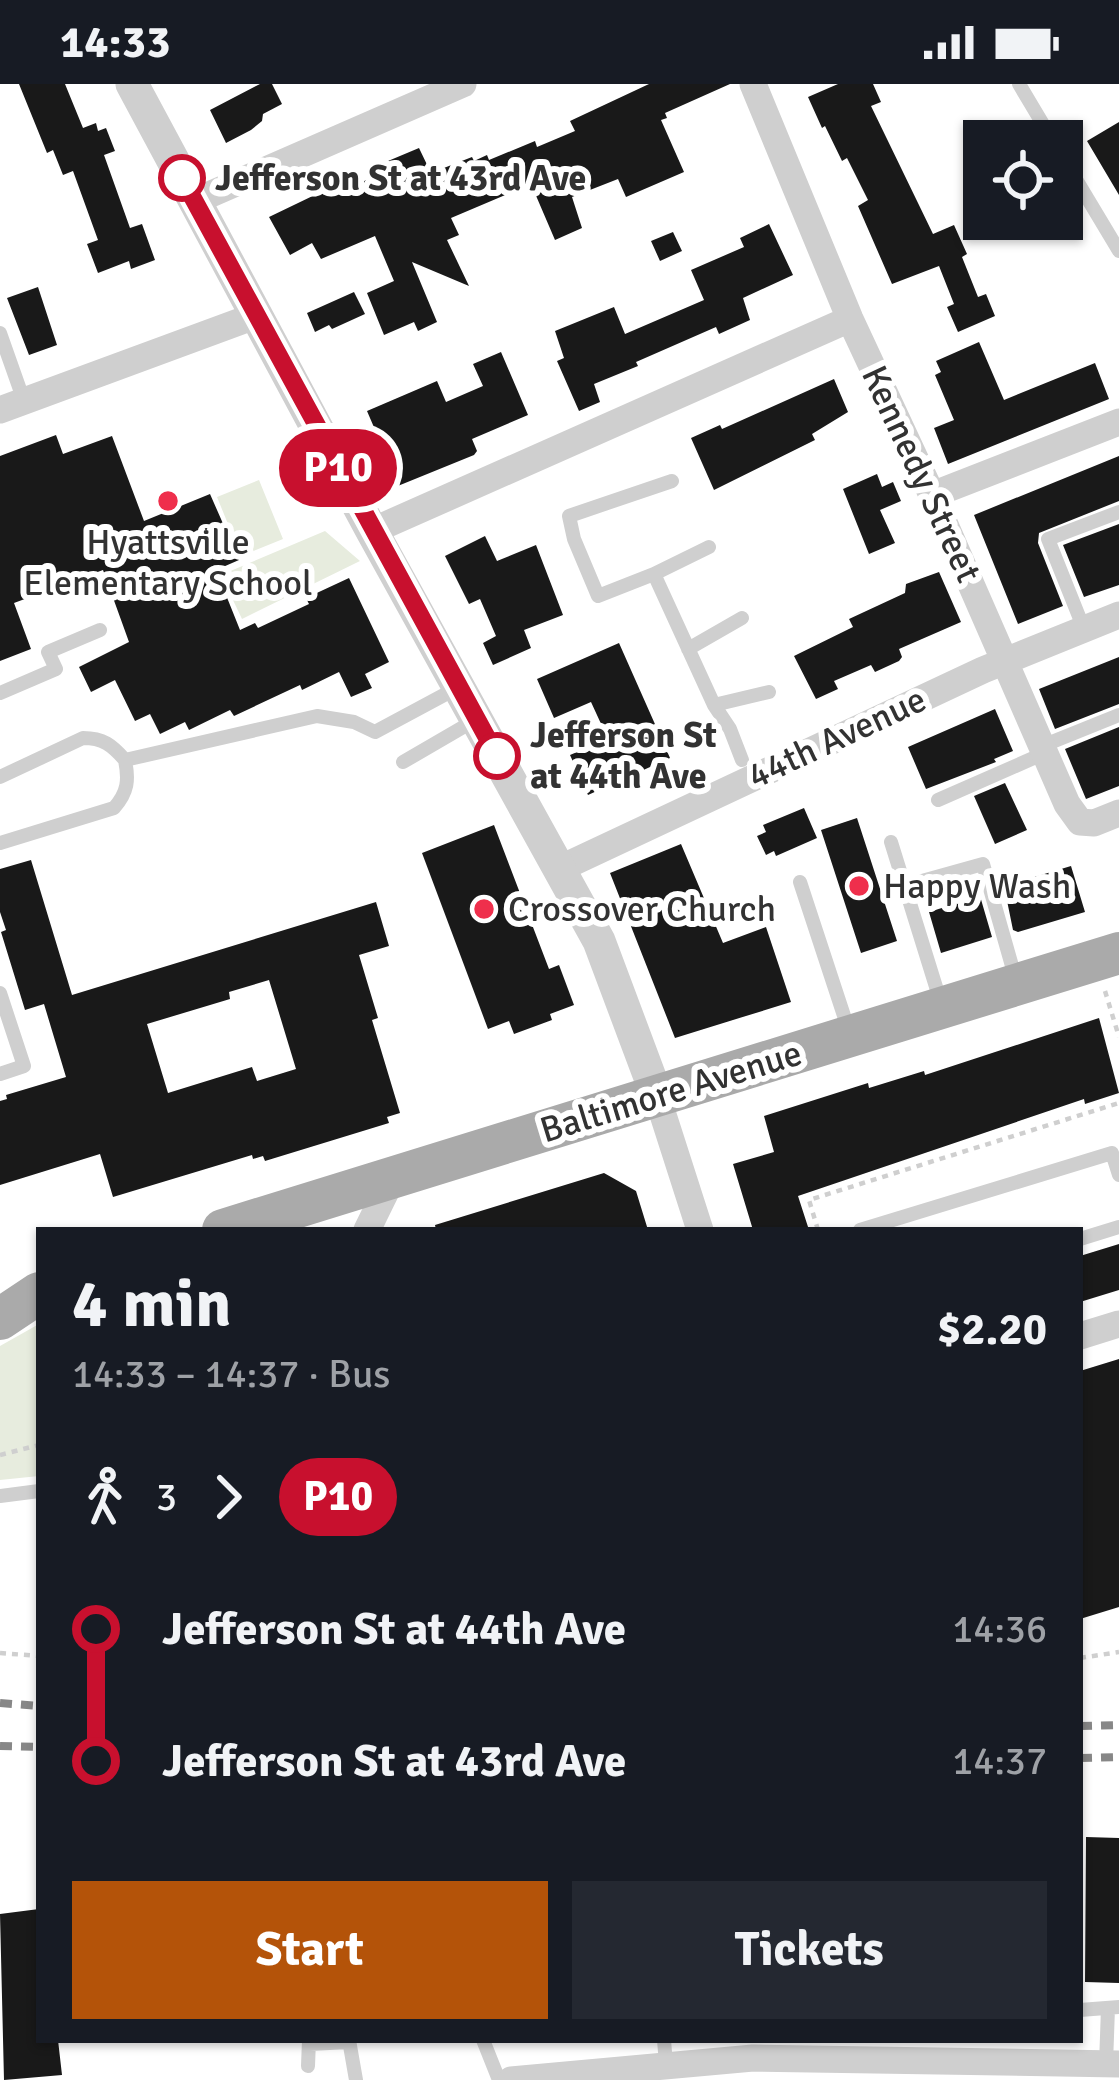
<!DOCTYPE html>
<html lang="en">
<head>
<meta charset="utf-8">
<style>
	:root { --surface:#171b24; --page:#242831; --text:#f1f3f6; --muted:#9ea1a6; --accent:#b45309 }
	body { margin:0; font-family:Signika,sans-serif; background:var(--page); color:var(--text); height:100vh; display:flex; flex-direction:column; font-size:45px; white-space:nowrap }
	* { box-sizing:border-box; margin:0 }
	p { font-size:39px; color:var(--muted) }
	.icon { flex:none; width:66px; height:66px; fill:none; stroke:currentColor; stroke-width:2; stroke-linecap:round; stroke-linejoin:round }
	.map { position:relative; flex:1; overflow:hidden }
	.drawer { position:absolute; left:36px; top:1143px; width:1047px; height:816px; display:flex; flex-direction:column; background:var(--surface); border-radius:0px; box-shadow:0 3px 9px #0004 }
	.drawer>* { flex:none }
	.badge { padding:0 24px; border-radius:39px; font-size:42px; line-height:78px }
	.fabs { position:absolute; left:963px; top:36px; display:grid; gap:24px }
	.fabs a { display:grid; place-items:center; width:120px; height:120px; border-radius:0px; background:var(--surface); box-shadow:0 3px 9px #0004; font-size:60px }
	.map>.badge { position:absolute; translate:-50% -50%; box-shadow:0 0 0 6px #fff }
	.legs { display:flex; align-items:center; gap:18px; height:132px; padding:0 36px; font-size:39px }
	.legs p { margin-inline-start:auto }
	.headline { display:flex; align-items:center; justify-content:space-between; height:204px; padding:0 36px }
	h1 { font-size:66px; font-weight:700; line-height:90px }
	.primary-button { display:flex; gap:24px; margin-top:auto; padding:24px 36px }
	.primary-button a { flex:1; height:138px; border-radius:0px; background:var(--accent); color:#fff; font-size:48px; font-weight:700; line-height:138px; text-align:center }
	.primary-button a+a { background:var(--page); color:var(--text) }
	ul { padding:0 36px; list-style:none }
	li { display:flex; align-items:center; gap:42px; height:132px; font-size:45px }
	li i { display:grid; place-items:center; width:18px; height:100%; margin:0 15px; background:currentColor }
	li i::after { content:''; width:30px; height:30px; margin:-15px; border:9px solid; border-radius:50%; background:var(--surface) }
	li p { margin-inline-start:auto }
	li:first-child i { background:linear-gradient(#0000 50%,currentColor 0) }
	li:last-child i { background:linear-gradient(currentColor 50%,#0000 0) }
	.status { display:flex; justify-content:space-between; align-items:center; height:84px; padding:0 60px; background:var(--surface); direction:ltr }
	.status svg { height:33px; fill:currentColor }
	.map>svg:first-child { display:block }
	.green { fill:#e7ecde }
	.building { fill:#191919; fill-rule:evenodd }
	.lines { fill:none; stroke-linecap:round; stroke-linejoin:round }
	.path { stroke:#cfcfcf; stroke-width:4.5; stroke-dasharray:6 6; stroke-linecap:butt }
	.service { stroke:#cfcfcf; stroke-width:14 }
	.minor { stroke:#cfcfcf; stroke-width:27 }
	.tertiary { stroke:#cfcfcf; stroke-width:33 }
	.primary { stroke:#aaa; stroke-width:42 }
	.rail { stroke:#878787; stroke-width:8; stroke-dasharray:12 9; stroke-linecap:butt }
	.line-1-casing { stroke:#fff; stroke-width:27 }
	.line-1 { stroke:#c8102e; stroke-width:18 }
	.stop-1-dot { fill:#fff; stroke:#c8102e; stroke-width:6 }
	.poi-dot { fill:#ef2f4c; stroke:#fff; stroke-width:4.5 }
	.labels { text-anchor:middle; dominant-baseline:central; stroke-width:12; stroke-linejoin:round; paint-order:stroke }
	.stop-label { font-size:36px; font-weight:bold; fill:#323232; stroke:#fff; text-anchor:start }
	.street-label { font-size:36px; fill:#323232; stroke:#fff }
	.poi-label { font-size:36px; fill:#323232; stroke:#fff; text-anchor:start }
</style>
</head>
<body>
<div class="status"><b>14:33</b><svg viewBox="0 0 49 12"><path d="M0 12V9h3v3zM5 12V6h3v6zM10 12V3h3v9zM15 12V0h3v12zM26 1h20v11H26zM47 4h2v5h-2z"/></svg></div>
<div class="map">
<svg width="1119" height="1996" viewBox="0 0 1119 1996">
	<rect width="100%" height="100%" fill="#fff"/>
	<path class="green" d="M259,396L283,455L241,472L217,413Z
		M325,447L360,477L242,535L221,491Z
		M39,1240V1392L0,1396V1262Z"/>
	<path class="building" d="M19,0H65L83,44L96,39L98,47L106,44L115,67L104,71L130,144L142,140L155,176L131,185L129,177L98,189L87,160L98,156L73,87L63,91L53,66L47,69Z
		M260,0H272L282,20L263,30L262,37L251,46L226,59L210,26Z
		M649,0H730L665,29L667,34L661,36L684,88L626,113L618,95L572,113L582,144L555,156L531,100L451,134L459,151L447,156L469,202L412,178L437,238L418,247L414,238L384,251L367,209L394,197L375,152L321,175L312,159L290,171L269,133L350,94L353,102L391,85L388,77L419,64L431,89L472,73L474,77L487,71L489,76L535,57L537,63L575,47L570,37Z
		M838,0H873L881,18L871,22L933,150L954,141L967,170L962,173L978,213L986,210L995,232L958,248L947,223L954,220L939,182L892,200L858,122L868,116L847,74L842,77L825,42L822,44L808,13Z
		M1119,38V111L1087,57Z
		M769,140L793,191L743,214L750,236L719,250L716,243L636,278L638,282L594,300L600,318L579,327L557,277L564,274L555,247L614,223L625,250L704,216L691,186L744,163L740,154Z
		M673,148L682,167L660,177L651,157Z
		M38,203L57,261L29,271L7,214Z
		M354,208L365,230L332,245L329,241L315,248L307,229Z
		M979,258L1004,316L1095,279L1109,315L948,380L934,344L954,336L935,291L941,288L936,277Z
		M501,268L528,331L472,355L477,367L474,371L383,408L367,368L382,362L367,327L437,297L446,318L483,302L473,280Z
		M834,295L848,328L812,350L815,356L714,406L691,354L720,341L722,345Z
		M56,351L63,370L112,352L144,437L210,410L239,476L216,486L240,546L255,539L258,544L309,520L306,514L349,494L389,578L365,590L372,604L351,613L339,588L302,606L300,601L234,632L230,626L189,646L185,638L160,650L150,630L135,637L115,596L91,608L79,583L129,558L103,486L14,519L31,565L0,577V372Z
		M1119,372V417L1039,449L1038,459L1063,522L1018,540L974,431Z
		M877,390L882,403L893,398L901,417L880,426L895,459L869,470L843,405Z
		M1119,440V501L1084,513L1063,461Z
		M485,452L497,477L536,461L563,531L524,546L531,564L493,581L483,559L496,552L480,515L469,520L445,472Z
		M939,488L961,538L899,565L902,573L899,577L875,588L871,581L834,597L838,605L816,615L794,572L853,543L849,535L905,509L906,500Z
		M619,559L670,674L588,711L570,671L608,655L591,618L554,634L537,595Z
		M1119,573V620L1055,645L1039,605Z
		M995,625L1013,667L994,675L996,678L926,705L908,663Z
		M1119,643V702L1086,715L1065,665Z
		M1005,699L1027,746L995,760L974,712Z
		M804,724L817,754L776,772L774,767L766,771L757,752L766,748L763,741Z
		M857,734L897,857L861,869L821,746Z
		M494,741L549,885L559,881L574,921L550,930L552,936L514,950L509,937L488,945L422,769Z
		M681,760L723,859L766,843L791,918L675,954L610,789Z
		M31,776L72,911L376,818L389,862L359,871L378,934L372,936L400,1029L387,1033L389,1039L265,1077L263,1072L253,1075L252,1071L113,1113L100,1070L0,1101V1017L7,1015L6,1011L66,993L44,920L25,926L1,848L6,846L0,828V785ZM269,896L296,985L257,997L252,983L168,1009L147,940L230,915L229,908Z
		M1071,782L1085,828L1018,848L1013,846L1004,802Z
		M980,812L992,853L941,869L929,828Z
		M1099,934L1119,1009L1085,1020L1084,1015L798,1112L809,1146H753L733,1080L774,1068L764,1032L868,999L869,1004L924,987L925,991Z
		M604,1089L636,1107L648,1146H436L435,1141Z
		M1119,1160V1206L1080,1218V1172Z
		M1119,1275V1523L1080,1535V1287Z
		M1086,1753L1119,1754V1899L1085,1898Z
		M39,1825V1956H58L62,1991L4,1996L0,1830Z"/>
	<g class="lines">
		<path class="path" d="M1105,907L1119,953
			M818,1146L809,1116L1119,1019
			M0,1371L39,1361
			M0,1569L39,1572
			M1080,1574L1119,1568"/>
		<path class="service" d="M1019,0L1053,57
			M1062,72L1119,167
			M0,249L24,317
			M672,397L569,432L574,455L598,512L654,490L714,621L730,645L742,676
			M654,490L709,463
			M1084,545L1048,455L1119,428
			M688,565L742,534
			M0,609L56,585L48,568L100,546
			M714,621L769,608
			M1042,662L1119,631
			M403,678L477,635
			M0,693L83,654C103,654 112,661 125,676
			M938,716L1045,669
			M891,758L941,919
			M0,759L114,724C128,708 129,696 125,676L317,632L354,638L375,648L457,604
			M922,797L983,780L1016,896
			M800,798L849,947
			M0,909L24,982L0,990
			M860,1146L1112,1069L1119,1091
			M1080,1155L1119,1143
			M0,1412L39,1407
			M1080,1926L1119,1923
			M349,1956L356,1996
			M483,1956L499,1996
			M664,1956L666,1980
			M310,1960L349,1958
			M1106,1980L1108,1924
			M308,1982L309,1956"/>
		<path class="minor" d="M753,0L850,235L932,411L1067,720L1080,738L1094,739L1119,729
			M195,117L463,0
			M0,326L255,232
			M932,411L1119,338
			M372,447L850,235
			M559,785L983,586L1119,531
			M657,1012L700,1146
			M367,1146L393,1093
			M1080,1252L1119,1240
			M511,1996L753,1974L1119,1980"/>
		<path class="tertiary" d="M132,0L372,447L599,857L657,1012"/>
		<path class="primary" d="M223,1146L1119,869
			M0,1235L39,1209"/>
		<path class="rail" d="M0,1619L39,1622
			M1080,1642L1119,1641
			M0,1662L39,1663
			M1080,1674L1119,1673"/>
	</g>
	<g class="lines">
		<defs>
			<path id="line-1" d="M182,94L497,672"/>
		</defs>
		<use href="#line-1" class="line-1-casing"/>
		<use href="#line-1" class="line-1"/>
	</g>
	<g class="stop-1-dot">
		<circle cx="182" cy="94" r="21"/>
		<circle cx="497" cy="672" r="21"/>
	</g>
	<g class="poi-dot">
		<circle cx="168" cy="417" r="12"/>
		<circle cx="859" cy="802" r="12"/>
		<circle cx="484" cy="825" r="12"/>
	</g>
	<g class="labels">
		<g class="stop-label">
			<text x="215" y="94">Jefferson St at 43rd Ave</text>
			<text x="530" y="651">Jefferson St<tspan x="530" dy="41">at 44th Ave</tspan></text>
		</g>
		<g class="street-label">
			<text transform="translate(921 390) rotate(65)">Kennedy Street</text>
			<text transform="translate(837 654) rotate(-25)">44th Avenue</text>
			<text transform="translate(671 1008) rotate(-17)">Baltimore Avenue</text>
		</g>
		<g class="poi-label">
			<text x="168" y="458" text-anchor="middle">Hyattsville<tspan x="168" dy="41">Elementary School</tspan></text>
			<text x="883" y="802">Happy Wash</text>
			<text x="508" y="825">Crossover Church</text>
		</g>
	</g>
</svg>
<div class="fabs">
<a><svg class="icon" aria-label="locate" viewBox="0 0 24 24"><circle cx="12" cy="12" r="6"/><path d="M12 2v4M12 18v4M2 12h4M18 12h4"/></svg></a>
</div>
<b class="badge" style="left:338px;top:384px;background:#c8102e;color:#fff">P10</b>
<section class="drawer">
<div class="headline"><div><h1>4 min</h1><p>14:33 – 14:37 · Bus</p></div><b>$2.20</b></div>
<div class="legs"><svg class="icon" aria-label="walk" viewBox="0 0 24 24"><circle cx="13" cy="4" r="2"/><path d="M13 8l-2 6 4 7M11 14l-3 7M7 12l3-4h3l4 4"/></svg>3<svg class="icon" aria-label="forward" viewBox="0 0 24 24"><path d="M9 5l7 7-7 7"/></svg><b class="badge" style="background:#c8102e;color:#fff">P10</b></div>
<ul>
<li><i style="color:#c8102e"></i><b>Jefferson St at 44th Ave</b><p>14:36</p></li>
<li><i style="color:#c8102e"></i><b>Jefferson St at 43rd Ave</b><p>14:37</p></li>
</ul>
<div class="primary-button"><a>Start</a><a>Tickets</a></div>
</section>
</div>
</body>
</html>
